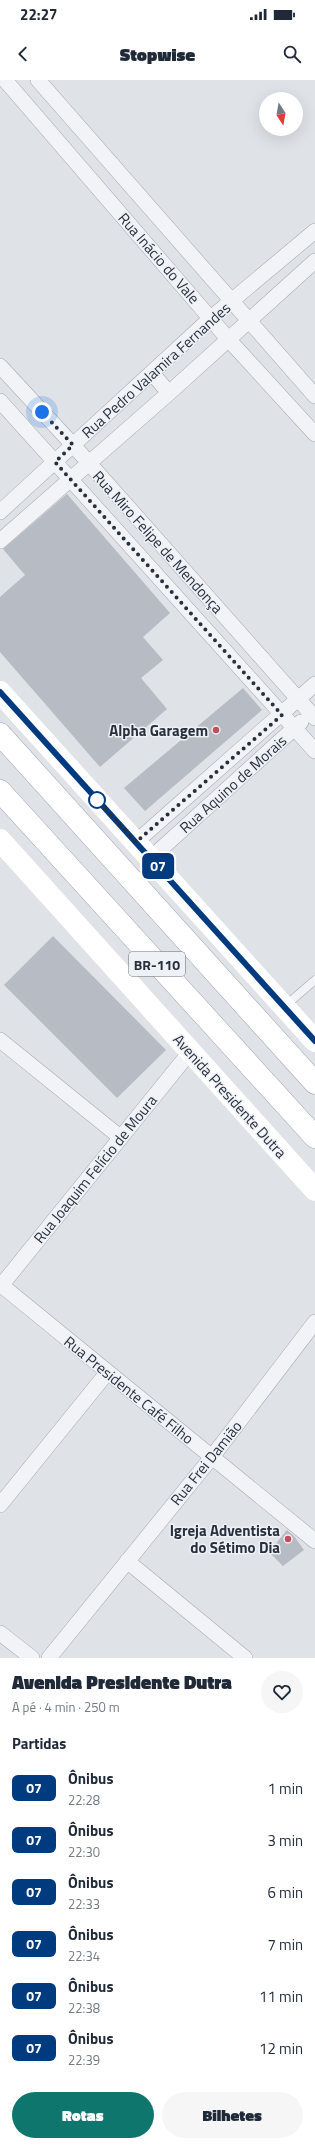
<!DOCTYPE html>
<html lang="pt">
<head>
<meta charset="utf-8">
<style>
	:root { --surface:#fff; --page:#f6f6f7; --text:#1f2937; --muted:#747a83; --accent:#0f766e }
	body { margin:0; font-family:"Titillium Web",sans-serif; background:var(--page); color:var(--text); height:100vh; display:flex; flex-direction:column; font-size:15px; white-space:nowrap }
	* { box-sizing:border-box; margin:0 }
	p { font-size:13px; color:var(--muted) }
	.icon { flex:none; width:22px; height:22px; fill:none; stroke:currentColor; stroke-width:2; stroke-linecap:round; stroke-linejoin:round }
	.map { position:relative; height:1578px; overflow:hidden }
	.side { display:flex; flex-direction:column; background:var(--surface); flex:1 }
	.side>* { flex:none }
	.badge { padding:0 8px; border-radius:6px; font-size:14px; line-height:26px }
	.needle { width:26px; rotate:169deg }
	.fabs { position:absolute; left:259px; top:12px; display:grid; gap:8px }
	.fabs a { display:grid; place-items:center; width:44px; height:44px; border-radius:50%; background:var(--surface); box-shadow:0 4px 16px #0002; font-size:20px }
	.you { position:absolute; width:20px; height:20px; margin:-10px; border:3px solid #fff; border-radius:50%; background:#1a73e8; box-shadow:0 0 0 6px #1a73e833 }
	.map>.badge { position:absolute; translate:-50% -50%; box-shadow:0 0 0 2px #fff }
	h2 { padding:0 12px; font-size:15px; line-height:36px }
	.round { display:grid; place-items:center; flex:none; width:42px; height:42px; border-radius:21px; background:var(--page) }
	.head { display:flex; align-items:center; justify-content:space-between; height:68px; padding:0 12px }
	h1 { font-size:19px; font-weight:800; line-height:30px }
	.action { display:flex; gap:8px; margin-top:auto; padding:8px 12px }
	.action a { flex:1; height:46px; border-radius:24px; background:var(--accent); color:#fff; font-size:16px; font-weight:800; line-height:46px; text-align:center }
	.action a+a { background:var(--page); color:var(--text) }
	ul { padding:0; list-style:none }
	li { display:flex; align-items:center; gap:12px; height:52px; padding:0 12px }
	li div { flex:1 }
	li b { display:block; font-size:15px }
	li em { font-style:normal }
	li .badge { min-width:44px; font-weight:700; text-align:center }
	.status { display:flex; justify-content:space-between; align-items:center; height:28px; padding:0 20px; background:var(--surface); direction:ltr }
	.status svg { height:11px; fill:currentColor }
	header { display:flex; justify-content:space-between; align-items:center; height:52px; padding:0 12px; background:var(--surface); font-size:18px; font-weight:800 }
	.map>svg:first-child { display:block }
	.building { fill:#b7bbc3 }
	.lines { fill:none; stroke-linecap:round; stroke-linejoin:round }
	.lane-casing { stroke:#a5a9b1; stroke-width:9 }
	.street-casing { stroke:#a5a9b1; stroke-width:16 }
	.primary-casing { stroke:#9fa7b2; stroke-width:23 }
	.lane { stroke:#f1f3f6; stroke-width:8 }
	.street { stroke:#f1f3f6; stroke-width:15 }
	.secondary { stroke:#fff; stroke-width:22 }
	.primary { stroke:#fff; stroke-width:22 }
	.line-casing { stroke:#fff; stroke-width:9 }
	.line { stroke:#003b80; stroke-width:6 }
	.walk { stroke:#29303d; stroke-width:4; stroke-dasharray:0 7.2 }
	.poi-dot { fill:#c24e5e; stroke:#eef1f5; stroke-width:1.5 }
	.stop-dot { fill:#fff; stroke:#003b80; stroke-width:2 }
	.labels { text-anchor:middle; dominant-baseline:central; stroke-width:3; stroke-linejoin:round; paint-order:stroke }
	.shield { fill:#eef1f5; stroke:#646a74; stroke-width:1 }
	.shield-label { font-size:14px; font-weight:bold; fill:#29303d }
	.street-label { font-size:15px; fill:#29303d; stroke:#eef1f5 }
	.poi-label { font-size:15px; font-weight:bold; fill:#29303d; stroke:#eef1f5; text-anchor:end }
</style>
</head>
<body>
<div class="status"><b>22:27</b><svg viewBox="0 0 49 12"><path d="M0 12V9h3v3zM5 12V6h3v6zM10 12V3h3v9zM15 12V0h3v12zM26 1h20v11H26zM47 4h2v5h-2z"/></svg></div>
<header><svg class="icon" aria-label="back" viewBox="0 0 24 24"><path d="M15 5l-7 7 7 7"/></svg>Stopwise<svg class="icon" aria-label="search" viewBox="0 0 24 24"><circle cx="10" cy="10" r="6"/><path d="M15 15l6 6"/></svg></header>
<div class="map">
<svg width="315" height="1578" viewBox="0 0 315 1578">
	<rect width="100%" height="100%" fill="#dfe2e7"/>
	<path class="building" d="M67,414L170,533L143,557L163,580L141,598L167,629L100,687L0,572V517L25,495L3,469Z
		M243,608L262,630L145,731L124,708Z
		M53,856L166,970L117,1018L4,905Z
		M287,1450L294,1456L304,1470L283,1486L269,1472Z"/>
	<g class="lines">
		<defs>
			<path id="lane" d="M285,926L315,900"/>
			<path id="street" d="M5,0L229,260L315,354
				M38,0L315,316
				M0,286L73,365L315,638
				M152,293L169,313
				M0,321L315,671
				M0,432L211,238L315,151
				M0,461L169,313L315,181
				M136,762L315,604
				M151,778L301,642
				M0,960L120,1057
				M0,1204L315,1461
				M0,1207L190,972
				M0,1425L107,1293
				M127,1481L245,1578
				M0,1553L32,1578
				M49,1578L212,1377L315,1242"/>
			<path id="primary" d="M0,654L315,1003
				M0,711L315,1057"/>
		</defs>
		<use href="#lane" class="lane-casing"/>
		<use href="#street" class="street-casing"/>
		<use href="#primary" class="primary-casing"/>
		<use href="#lane" class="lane"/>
		<use href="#street" class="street"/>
		<path class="secondary" d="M0,612L315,961
			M0,760L315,1110"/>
		<use href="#primary" class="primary"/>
	</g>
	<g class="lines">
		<defs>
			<path id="line" d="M0,612L315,961"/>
		</defs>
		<use href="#line" class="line-casing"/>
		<use href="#line" class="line"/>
		<path class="walk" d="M42,332L73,365L55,382L282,635L136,762L97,720"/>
	</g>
	<g class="poi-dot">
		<circle cx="216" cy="650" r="4"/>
		<circle cx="288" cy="1459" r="4"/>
	</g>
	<circle class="stop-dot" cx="97" cy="720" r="8"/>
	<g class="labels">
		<rect class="shield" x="129" y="872" width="56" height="24" rx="3"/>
		<g class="shield-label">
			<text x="157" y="884">BR-110</text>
		</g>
		<g class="street-label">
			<text transform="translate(159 178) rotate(49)">Rua Inácio do Vale</text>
			<text transform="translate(156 290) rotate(-42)">Rua Pedro Valamira Fernandes</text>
			<text transform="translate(158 462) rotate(48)">Rua Miro Felipe de Mendonça</text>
			<text transform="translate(233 704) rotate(-42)">Rua Aquino de Morais</text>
			<text transform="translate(230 1016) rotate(48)">Avenida Presidente Dutra</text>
			<text transform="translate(95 1089) rotate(-51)">Rua Joaquim Felício de Moura</text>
			<text transform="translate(129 1310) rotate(39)">Rua Presidente Café Filho</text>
			<text transform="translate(206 1383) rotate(-51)">Rua Frei Damião</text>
		</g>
		<g class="poi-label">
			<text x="208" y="650">Alpha Garagem</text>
			<text x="280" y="1450">Igreja Adventista<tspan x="280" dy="17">do Sétimo Dia</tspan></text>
		</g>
	</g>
</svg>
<div class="fabs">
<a><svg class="needle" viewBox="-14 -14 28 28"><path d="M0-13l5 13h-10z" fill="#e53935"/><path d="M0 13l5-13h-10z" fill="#747a83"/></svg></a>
</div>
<div class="you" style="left:42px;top:332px"></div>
<b class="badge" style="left:158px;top:786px;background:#003b80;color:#fff">07</b>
</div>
<section class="side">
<div class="head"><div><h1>Avenida Presidente Dutra</h1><p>A pé · 4 min · 250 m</p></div><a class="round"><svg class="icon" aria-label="heart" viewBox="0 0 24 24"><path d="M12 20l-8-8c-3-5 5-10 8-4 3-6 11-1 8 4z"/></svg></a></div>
<h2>Partidas</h2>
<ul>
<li><span class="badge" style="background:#003b80;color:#fff">07</span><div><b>Ônibus</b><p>22:28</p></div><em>1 min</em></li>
<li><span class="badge" style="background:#003b80;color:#fff">07</span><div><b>Ônibus</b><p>22:30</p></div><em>3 min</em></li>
<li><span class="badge" style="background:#003b80;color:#fff">07</span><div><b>Ônibus</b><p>22:33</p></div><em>6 min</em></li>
<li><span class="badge" style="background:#003b80;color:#fff">07</span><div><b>Ônibus</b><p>22:34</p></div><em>7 min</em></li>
<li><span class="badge" style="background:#003b80;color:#fff">07</span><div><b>Ônibus</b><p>22:38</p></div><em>11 min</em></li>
<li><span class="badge" style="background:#003b80;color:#fff">07</span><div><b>Ônibus</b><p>22:39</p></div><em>12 min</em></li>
</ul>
<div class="action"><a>Rotas</a><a>Bilhetes</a></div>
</section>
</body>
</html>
